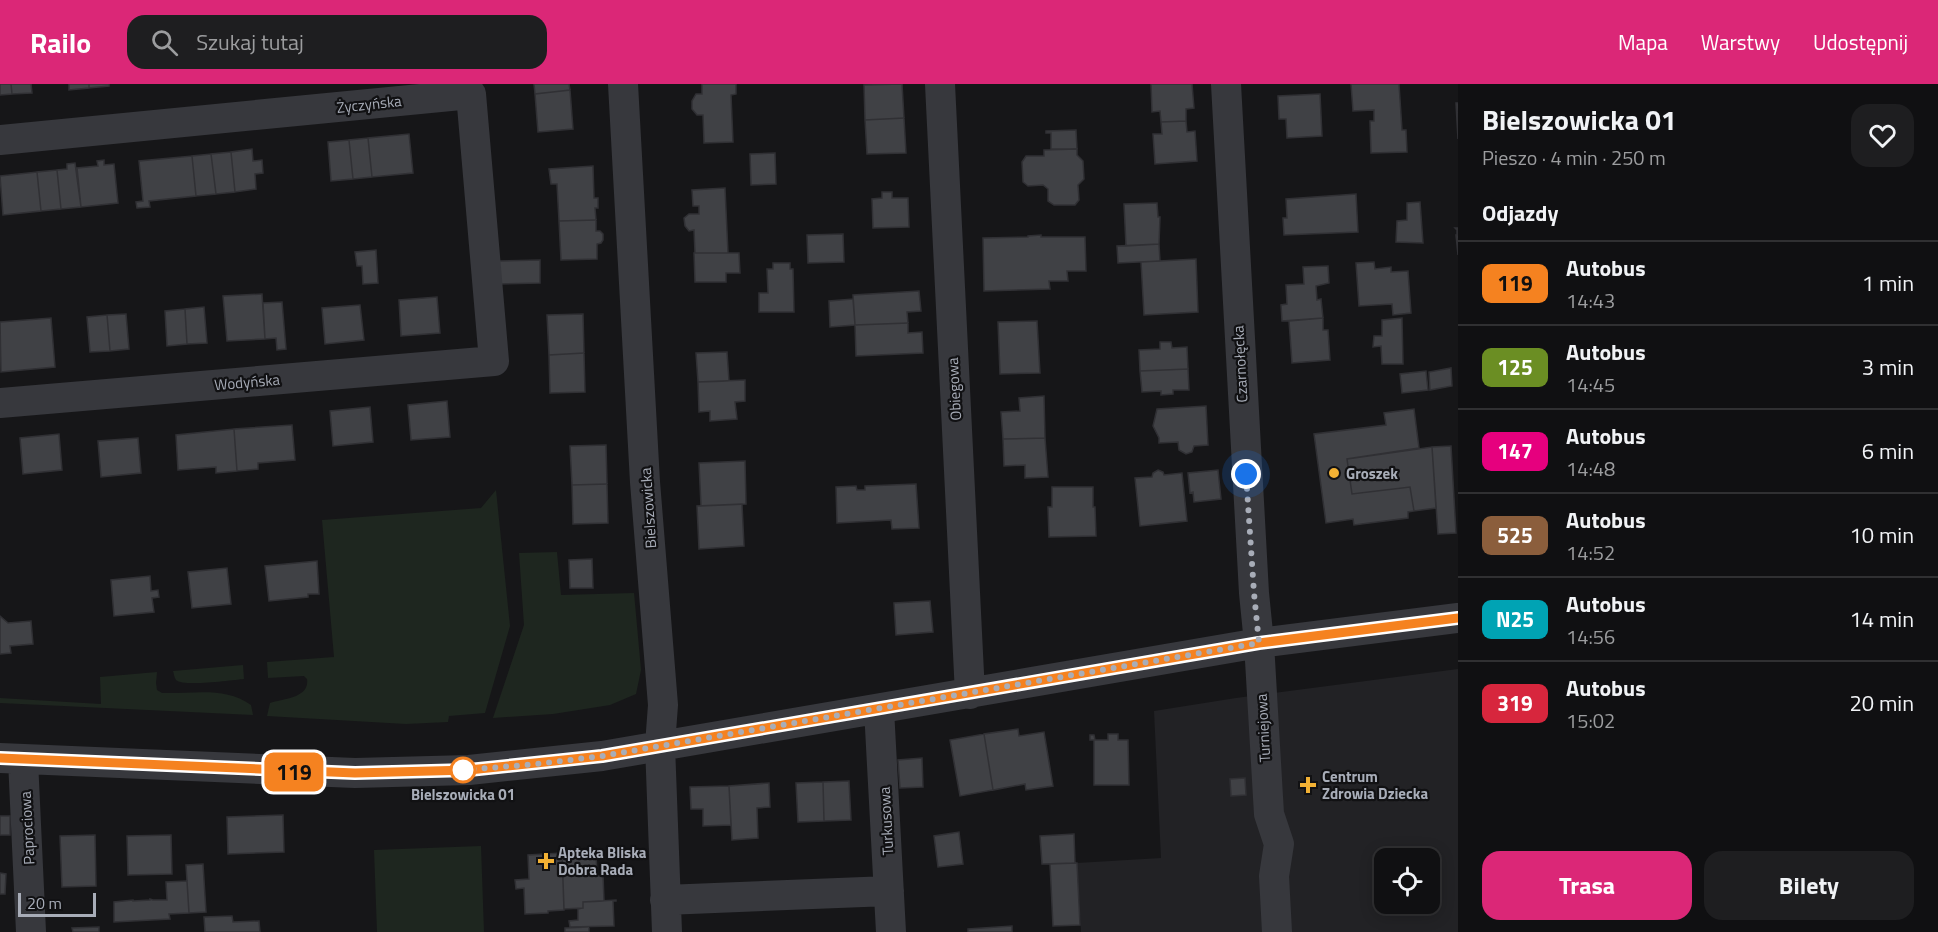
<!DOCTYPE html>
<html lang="pl">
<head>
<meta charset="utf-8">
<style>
	:root { --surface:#101012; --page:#1e1e20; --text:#f1f3f6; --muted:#9c9d9f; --line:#303032; --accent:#db2777 }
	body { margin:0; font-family:"Titillium Web",sans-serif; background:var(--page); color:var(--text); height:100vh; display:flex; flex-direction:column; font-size:22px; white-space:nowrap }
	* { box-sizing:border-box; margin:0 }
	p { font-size:20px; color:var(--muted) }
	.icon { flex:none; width:33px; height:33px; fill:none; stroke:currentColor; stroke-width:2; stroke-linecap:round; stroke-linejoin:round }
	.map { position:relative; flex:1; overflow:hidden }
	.drawer { display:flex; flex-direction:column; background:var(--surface); width:480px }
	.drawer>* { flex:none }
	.badge { padding:0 12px; border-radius:9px; font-size:21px; line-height:39px }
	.buttons { position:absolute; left:1374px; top:764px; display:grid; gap:12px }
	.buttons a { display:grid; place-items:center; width:66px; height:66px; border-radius:12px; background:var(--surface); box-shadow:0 3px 15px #0003,0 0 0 2px var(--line); font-size:30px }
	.scale { position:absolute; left:18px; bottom:15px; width:78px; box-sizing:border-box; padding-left:6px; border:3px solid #a8adb8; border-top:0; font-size:16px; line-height:21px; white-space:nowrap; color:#a8adb8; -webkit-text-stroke:4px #111113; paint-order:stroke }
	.you { position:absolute; width:30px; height:30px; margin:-15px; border:4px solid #fff; border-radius:50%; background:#1a73e8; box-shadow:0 0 0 9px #1a73e833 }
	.map>.badge { position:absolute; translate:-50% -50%; box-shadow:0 0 0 3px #fff }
	h2 { padding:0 24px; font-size:22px; line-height:54px }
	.round { display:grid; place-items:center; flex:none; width:63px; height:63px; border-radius:18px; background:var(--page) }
	.headline { display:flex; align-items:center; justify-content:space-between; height:102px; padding:0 24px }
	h1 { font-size:28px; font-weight:700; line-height:45px }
	.button { display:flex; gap:12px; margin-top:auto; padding:12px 24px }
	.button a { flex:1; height:69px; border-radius:18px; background:var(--accent); color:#fff; font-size:24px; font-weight:700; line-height:69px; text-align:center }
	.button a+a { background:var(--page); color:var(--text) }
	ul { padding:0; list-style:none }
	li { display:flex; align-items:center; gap:18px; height:84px; padding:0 24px; border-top:2px solid var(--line) }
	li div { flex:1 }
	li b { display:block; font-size:22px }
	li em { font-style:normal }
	li .badge { min-width:66px; font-weight:700; text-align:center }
	header { display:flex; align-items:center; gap:36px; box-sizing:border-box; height:84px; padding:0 30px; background:var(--accent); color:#fff }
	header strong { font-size:28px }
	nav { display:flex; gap:33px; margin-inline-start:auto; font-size:21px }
	.search { width:420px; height:54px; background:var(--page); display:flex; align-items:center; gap:15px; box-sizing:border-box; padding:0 21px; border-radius:18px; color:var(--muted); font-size:22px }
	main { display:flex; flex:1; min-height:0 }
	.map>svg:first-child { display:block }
	.built { fill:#222225; fill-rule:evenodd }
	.green { fill:#1e261f }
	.building { fill:#404145; stroke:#303034; stroke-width:1.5 }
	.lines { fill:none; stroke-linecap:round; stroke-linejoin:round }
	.minor { stroke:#37383d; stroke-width:30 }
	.line-casing { stroke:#fff; stroke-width:14 }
	.line { stroke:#f58220; stroke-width:9 }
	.walk { stroke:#a8adb8; stroke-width:6; stroke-dasharray:0 10.8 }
	.poi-dot { fill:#f2b134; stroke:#111113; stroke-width:2 }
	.stop-dot { fill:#fff; stroke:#f58220; stroke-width:3 }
	.labels { text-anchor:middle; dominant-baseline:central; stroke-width:4.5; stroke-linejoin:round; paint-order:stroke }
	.street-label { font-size:15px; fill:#a8adb8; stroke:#111113 }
	.poi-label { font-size:15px; font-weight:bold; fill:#a8adb8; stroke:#111113; text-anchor:start }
	.stop-label { font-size:15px; font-weight:bold; fill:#a8adb8; stroke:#111113 }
</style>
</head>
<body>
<header>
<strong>Railo</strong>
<div class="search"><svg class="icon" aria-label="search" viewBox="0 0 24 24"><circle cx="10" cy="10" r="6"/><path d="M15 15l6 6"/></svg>Szukaj tutaj</div>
<nav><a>Mapa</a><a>Warstwy</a><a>Udostępnij</a></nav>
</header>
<main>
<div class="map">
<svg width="1458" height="848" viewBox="0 0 1458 848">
	<rect width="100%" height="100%" fill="#161618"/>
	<path class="built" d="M1458,585V848H1081L1077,779L1161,774L1154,627L1236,614ZM1384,774H1430V819H1384Z"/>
	<path class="green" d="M496,406L510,542L485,629L449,632L448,638L406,640L267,632L270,619C283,615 310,614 307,595L304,592L268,594L267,578L334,573L322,436L481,424Z
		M557,468L561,511L634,509L641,586L636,610L610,621L553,630L493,634L524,541L519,469Z
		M243,581L244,595C232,596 184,603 176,596C174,593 174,590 173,587Z
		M157,588L156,599L157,606L162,609C193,610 225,602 251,621L253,631L0,619V614L101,620L100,593Z
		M481,762L484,848H377L374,766Z"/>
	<path class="building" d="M0,0H11L12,10L0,11Z
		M11,0H31L32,9L12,10Z
		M69,0H89V4L69,6Z
		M89,0H109V2L89,4Z
		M534,0H569L570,6L535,10Z
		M702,0H736V10L731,11L733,58L704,59L703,31H697L692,25V17L696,10H702Z
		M902,0L904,34L865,36L864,1Z
		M1151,0H1192L1194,24L1186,25V37L1161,38L1160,27L1152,28Z
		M1351,0H1399L1402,46H1406L1407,68L1371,69L1370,37H1374V26L1353,27Z
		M570,6L573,45L538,48L535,10Z
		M1320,10L1322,52L1287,54L1286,35H1279L1278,12Z
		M1456,19H1458V55Z
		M904,34L906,69L867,70L865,36Z
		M1186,37L1187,48L1195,47L1197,77L1155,80L1153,50H1162L1161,38Z
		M1076,46L1077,65H1051V49H1046V47Z
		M409,50L413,89L372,93L368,54Z
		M368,54L372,93L353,95L349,56Z
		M349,56L353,95L331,97L328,58Z
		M252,65L253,77L262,76L263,89L255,90L256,105L235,108L231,68Z
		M1077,65V71L1083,77L1084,95L1078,101L1079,116L1075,121H1054L1048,117V105L1043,101L1028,102L1023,98L1022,78L1026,72H1044V66Z
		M231,68L235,108L216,110L211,70Z
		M775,69L776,100L751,101L750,70Z
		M211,70L216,110L196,112L192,72Z
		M192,72L196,112L149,117L150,123L137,124L136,118L143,117L139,77Z
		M104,76V81L114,80L118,119L81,123L77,84L98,82L97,77Z
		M75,79L81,123L61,125L57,86L67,85V80Z
		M593,82L594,114H598V124H595L596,136L559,137L557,100H551L549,85Z
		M57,86L61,125L41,127L37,88Z
		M37,88L41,127L3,131L0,92Z
		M725,104L728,169H695L694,146L689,147L685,142L684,134L689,130H699V122H693L692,106Z
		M882,108H892V114H908L909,143L873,144L872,115L882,114Z
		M1356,110L1358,148L1284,151L1283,134H1287L1286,115Z
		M1420,118L1423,159L1396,158L1397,137L1407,136V119Z
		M1157,119L1158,133H1160L1159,160L1126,162L1124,120Z
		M596,136V147H600L603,150V156L601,159L597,160V175L561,176L559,137Z
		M1455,144H1458V171L1456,151H1457V146Z
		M843,150L844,178L808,179L807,151Z
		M1041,151V153H1085L1086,187H1067L1068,197H1049L1050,205L984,207L983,154L1028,153V152Z
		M1159,160L1160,177L1118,179L1117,162Z
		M376,166L378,199L363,200L362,182H357L355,168Z
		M694,169H739L740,189H726V198H695Z
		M1196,175L1198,228L1144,231L1141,178Z
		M540,176V199L499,200V177Z
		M1374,178L1375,185L1391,183V188L1408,187L1411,229L1393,231L1392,220L1359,222L1356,179Z
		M773,179H790V185H793L794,228H759V209H768L767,185H773Z
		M1328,182L1329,199L1316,202L1317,216L1321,215L1323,234L1282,237L1281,221L1287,220L1286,201L1304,200L1303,183Z
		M919,207L921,227L907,228L908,239L855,241L853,211Z
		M262,210L265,255L227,257L223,212Z
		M437,213L440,249L401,252L399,216Z
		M853,215L855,241L830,243L829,217Z
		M282,218L286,265L277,266L276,254L265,255L263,219Z
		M360,221L364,256L325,260L322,224Z
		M204,223L207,259L187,260L185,225Z
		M185,225L187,260L167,262L165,227Z
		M126,230L129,265L110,267L107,231Z
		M583,230L584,269L549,271L547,231Z
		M107,231L110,267L90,268L87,233Z
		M51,234L55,283L1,288L0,238Z
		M1323,234V246H1328L1330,276L1292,279L1289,237Z
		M1402,234L1403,280H1382L1381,262L1373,263L1374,252H1382V236Z
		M1037,237L1040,289L1000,290L998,238Z
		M908,239V249L922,248L923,269L856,272L855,241Z
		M1160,258H1171L1172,264L1187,263L1188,285L1140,287L1139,266L1160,265Z
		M727,268L729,297L698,298L696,269Z
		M584,269L585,308L550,309L549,271Z
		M1451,284L1452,302L1430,306L1429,288Z
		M1188,285L1189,306H1173V310L1161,311V307L1142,308L1140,287Z
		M1426,287L1428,306L1402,309L1400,290Z
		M745,296V317L735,318L737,335L710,337V327L699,328L698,298Z
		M1044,312L1045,354L1003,355L1001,328L1020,327L1019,314Z
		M447,317L450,353L411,356L408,321Z
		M1206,322L1208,361L1194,362L1192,368L1186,370L1179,366L1178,358L1159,359V354L1153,342L1157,325Z
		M370,323L373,358L333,362L330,327Z
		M1414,325L1419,364L1347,375L1352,410L1410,403L1414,427L1408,428V434L1354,441L1353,435L1326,439L1314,350L1386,341L1384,329Z
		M292,341L295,376L258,379V385L237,387L234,345Z
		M234,345L237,387L216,389V383L178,386L176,351Z
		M59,350L62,386L23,390L20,354Z
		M138,354L141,389L101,393L98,357Z
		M1045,354L1048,393L1025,394V381L1004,382L1003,355Z
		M606,361L607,400L572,401L570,362Z
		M1451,362L1456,449L1438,450L1432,363Z
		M1432,363L1436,424L1414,427L1410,403L1352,410L1347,375Z
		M745,377L746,420L701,422L699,379Z
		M1158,386L1163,388L1164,391L1182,389L1187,437L1140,442L1135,394L1152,393L1153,389Z
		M1218,386L1221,415L1194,418L1193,408L1190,409L1188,389Z
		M607,400L608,439L573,440L572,401Z
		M916,400L919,444L892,445L891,436L837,439L836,403L856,402L857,406H865V402Z
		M1052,403H1093V423H1095L1096,452L1049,453L1048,423H1052Z
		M742,420L744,462L699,465L697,422Z
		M592,475L593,504H570L569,476Z
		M317,477L319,510H308V513L269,517L265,482Z
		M227,484L231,520L192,524L188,488Z
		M150,492L151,507L158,506L159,513L152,514L154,528L114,532L111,496Z
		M930,517L933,548L896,551L894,519Z
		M0,532L8,539L31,537L33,560L10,562L11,569L0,570Z
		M1018,645L1019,652L1044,648L1053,702L1026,706L1025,700L993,706L984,650Z
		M984,650L993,706L960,712L950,656Z
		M1108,650H1118V656H1128L1129,701H1094V656H1090V651H1094L1095,656H1108Z
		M922,674L923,703L900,704L898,676Z
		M1245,694L1246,711L1231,712L1230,695Z
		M849,697L851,736L824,737L823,698Z
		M823,698L824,737L798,738L796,699Z
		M769,699L770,723L757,724L758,754L732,756L729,702Z
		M729,702L731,741L703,742V725H691L690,703Z
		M283,731L284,768L228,770L227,733Z
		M0,732H10V751H0Z
		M959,748L963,780L938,783L934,752Z
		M1074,750L1075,779L1042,780L1040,752Z
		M95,751L96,802L62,803L60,752Z
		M171,751L172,790L128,791L127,752Z
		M574,767L596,768L597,792L603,791L604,817L583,818V824L564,825L562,769H574Z
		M562,769L564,826L548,827V829L525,830L524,804L516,805L515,796L529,795L528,771Z
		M1077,779L1080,841L1053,842L1050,780Z
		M203,780L206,828L189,829L186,781Z
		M0,789L6,790L5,810H0Z
		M187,797L189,829L169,830L170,835L114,838V818L133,816V817L150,816V815L153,816H167L166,798Z
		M616,816V817H613L614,842L570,843L569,837L578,836V825L583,824V818Z
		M232,832L233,838L259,837L260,848H205L204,833Z
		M1012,842V848H968V845Z
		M99,843V848H73L72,844Z
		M589,843V848H565V844Z"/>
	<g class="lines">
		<path class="minor" d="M623,0L645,398L663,621L660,661L667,848
			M940,0L970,610
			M1226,0L1254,509L1259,559L1269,730L1279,760L1274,792L1277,848
			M0,56L471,10L494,277L0,319
			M879,625L891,848
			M0,674L355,689L469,686L602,672L1259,559L1458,534
			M23,676L31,848
			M665,816L889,807"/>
	</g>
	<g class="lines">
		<defs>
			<path id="line" d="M0,674L355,689L469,686L602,672L1259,559L1458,534"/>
		</defs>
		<use href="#line" class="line-casing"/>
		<use href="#line" class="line"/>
		<path class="walk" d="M463,686L537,680L602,672L1259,559L1254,509L1246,390"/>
	</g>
	<g class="poi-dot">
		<circle cx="1334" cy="389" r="6"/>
		<path d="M1305 692h6v6h6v6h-6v6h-6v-6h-6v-6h6z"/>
		<path d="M543 768h6v6h6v6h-6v6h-6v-6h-6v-6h6z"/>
	</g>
	<circle class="stop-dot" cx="463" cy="686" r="12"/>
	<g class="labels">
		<g class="street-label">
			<text transform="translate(369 20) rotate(-6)">Życzyńska</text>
			<text transform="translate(1240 280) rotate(-93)">Czarnołęcka</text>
			<text transform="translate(247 298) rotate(-5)">Wodyńska</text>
			<text transform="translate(954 305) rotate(-93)">Obiegowa</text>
			<text transform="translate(648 424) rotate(-94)">Bielszowicka</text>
			<text transform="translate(1263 644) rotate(-93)">Turniejowa</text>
			<text transform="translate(886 737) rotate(-93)">Turkusowa</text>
			<text transform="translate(27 744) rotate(-93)">Paprociowa</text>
		</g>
		<g class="poi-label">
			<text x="1346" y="389">Groszek</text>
			<text x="1322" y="692">Centrum<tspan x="1322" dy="17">Zdrowia Dziecka</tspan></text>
			<text x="558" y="768">Apteka Bliska<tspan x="558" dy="17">Dobra Rada</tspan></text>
		</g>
		<g class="stop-label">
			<text x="463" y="710">Bielszowicka 01</text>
		</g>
	</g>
</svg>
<div class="buttons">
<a><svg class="icon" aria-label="locate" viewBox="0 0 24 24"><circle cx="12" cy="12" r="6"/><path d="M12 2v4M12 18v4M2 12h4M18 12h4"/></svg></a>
</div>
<div class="scale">20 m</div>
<div class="you" style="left:1246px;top:390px"></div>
<b class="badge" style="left:294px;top:688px;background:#f58220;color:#111">119</b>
</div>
<section class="drawer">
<div class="headline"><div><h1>Bielszowicka 01</h1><p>Pieszo · 4 min · 250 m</p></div><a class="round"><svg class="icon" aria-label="heart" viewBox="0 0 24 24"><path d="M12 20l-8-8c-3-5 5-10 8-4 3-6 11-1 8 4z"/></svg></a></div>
<h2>Odjazdy</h2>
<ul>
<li><span class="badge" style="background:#f58220;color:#111">119</span><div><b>Autobus</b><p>14:43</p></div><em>1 min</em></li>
<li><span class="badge" style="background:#6b8e23;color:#fff">125</span><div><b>Autobus</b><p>14:45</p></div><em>3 min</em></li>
<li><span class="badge" style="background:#e6007e;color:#fff">147</span><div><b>Autobus</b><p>14:48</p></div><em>6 min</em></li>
<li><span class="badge" style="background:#8b5e3c;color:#fff">525</span><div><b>Autobus</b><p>14:52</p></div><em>10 min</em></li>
<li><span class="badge" style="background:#00a3b4;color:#fff">N25</span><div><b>Autobus</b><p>14:56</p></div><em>14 min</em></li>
<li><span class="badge" style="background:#d7263d;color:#fff">319</span><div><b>Autobus</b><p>15:02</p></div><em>20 min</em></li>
</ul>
<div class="button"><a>Trasa</a><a>Bilety</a></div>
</section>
</main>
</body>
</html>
